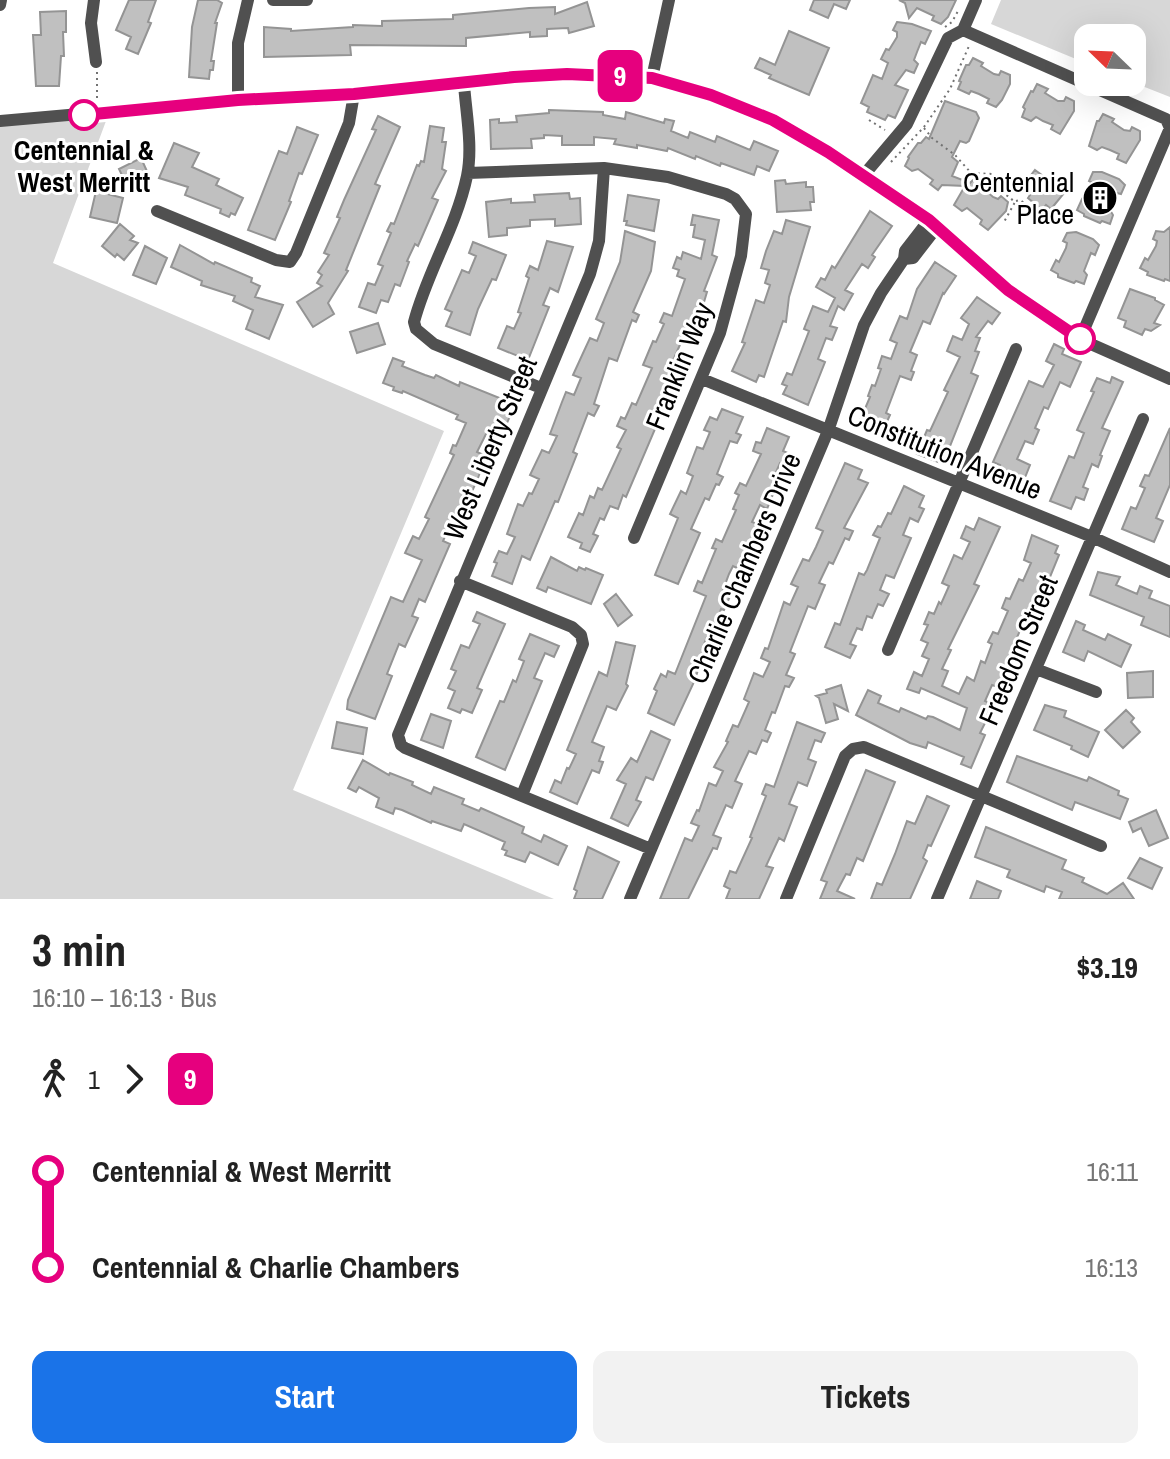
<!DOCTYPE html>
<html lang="en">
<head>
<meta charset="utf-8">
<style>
	:root { --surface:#fff; --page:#f2f2f2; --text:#222; --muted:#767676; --accent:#1a73e8 }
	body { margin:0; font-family:"Archivo Narrow",sans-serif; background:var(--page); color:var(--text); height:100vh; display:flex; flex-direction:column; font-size:30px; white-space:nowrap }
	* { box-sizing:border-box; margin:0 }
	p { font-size:26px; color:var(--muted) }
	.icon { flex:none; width:44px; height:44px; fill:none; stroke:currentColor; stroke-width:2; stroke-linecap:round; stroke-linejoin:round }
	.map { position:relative; height:899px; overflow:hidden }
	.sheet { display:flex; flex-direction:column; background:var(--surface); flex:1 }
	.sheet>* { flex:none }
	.badge { padding:0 16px; border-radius:12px; font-size:28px; line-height:52px }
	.needle { width:52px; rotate:293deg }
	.tools { position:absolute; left:1074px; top:24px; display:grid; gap:16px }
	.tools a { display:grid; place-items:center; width:72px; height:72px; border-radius:16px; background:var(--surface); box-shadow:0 8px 32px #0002; font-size:40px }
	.map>.badge { position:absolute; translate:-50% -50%; box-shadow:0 0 0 4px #fff }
	.legs { display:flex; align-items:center; gap:12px; height:88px; padding:0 32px; font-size:26px }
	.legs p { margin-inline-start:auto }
	.headline { display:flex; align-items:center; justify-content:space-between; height:136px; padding:0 32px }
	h1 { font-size:44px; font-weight:800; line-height:60px }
	.action { display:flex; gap:16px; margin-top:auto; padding:16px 32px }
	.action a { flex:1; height:92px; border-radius:16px; background:var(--accent); color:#fff; font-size:32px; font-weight:800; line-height:92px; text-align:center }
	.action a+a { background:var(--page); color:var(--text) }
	ul { padding:0 32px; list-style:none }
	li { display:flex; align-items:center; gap:28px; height:96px; font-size:30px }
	li i { display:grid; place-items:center; width:12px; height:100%; margin:0 10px; background:currentColor }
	li i::after { content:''; width:20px; height:20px; margin:-10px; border:6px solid; border-radius:50%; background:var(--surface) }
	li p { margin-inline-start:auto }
	li:first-child i { background:linear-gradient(#0000 50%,currentColor 0) }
	li:last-child i { background:linear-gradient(currentColor 50%,#0000 0) }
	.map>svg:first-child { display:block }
	.green { fill:#d7d7d7 }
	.building { fill:#c0c0c0; stroke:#949494; stroke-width:2 }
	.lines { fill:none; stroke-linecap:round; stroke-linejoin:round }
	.path { stroke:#727272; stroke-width:2; stroke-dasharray:2 4; stroke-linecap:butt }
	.minor { stroke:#505050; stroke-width:12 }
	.line-1-casing { stroke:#fff; stroke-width:18 }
	.line-1 { stroke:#e6007e; stroke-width:12 }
	.stop-1-dot { fill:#fff; stroke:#e6007e; stroke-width:4 }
	.labels { text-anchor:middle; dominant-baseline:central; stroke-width:6; stroke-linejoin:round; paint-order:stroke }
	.stop-label { font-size:28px; font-weight:bold; fill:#000; stroke:#fff }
	.poi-label { font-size:28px; fill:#000; stroke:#fff; text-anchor:end }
	.street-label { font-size:28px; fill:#000; stroke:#fff }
</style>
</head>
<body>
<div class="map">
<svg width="1170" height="899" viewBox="0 0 1170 899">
	<rect width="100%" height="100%" fill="#fff"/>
	<path class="green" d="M1001,0H1170V97L1132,82V38H1088V64L991,24Z
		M109,113L53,263L444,431L293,790L554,899H0V122Z"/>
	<path class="building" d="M129,0H156L148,22L151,23L138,54L126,49L131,37L116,30Z
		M198,0H217L222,3L215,23H217L211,61H214L213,70H210L209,79L189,77L192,27Z
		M814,0H850L846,9L834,4L828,18L810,10Z
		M899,0H956L948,17L941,24L932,20L934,16L917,8L909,18L905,3Z
		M587,2L594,26L569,33L568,28L547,29V36L530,37V32L466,38V46L350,45L351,55L264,57V27L291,29V31L353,27V25L382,26V21L453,19V15L529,8L555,7V14Z
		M66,11V32H63L64,56H61L59,86H36L33,35H41L40,12Z
		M897,22L912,24L931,31L925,44L921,42L917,52L914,60L918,64L914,73L906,70L895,85L908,90L895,118L888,115L885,120L867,112L869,107L861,103L873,75L882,79L888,63L881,59L886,49L889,50L897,37V32L893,30Z
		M789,31L829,48L809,95L769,78L771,75L755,68L760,58L775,65Z
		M973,58L983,63L981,66L994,74L999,75L1001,71L1010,75V84L1002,100L996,107L987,103L989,99L979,94L971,91L969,94L958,89L961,82L959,81L966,65H969Z
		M1037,84L1048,89L1045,93L1058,101H1064L1066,97L1074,101V111L1060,134L1051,129L1053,125L1043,121L1036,117L1031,121L1022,117L1025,109L1023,107L1031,91L1033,92Z
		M945,101L976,112L979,118L969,141L966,143L960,141L952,157L958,162L952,176L970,183L976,177L985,184L982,187L993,197L998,199L1001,196L1008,202L1006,211L988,230L980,224L982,220L967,208L962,211L954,205L965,186L942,185L938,190L930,184L933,180L918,169L912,171L905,166L909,158L908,157L918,143H921L926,137L929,139Z
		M549,110L603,112V115L625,119L626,112L664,123L665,119L674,121L671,131L688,138L690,132L715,142L717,136L750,150L754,141L778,151L769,171L757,166L754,175L721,163L720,166L696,156L695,159L668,148L667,151L637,145V148L614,144L616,139L594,137V145H562V136L544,135V138L531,139L532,148L491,149L490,120L499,119V123L517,122L516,116L549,113Z
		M1103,114L1114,119L1112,122L1124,130L1130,131L1132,127L1140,131V140L1126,163L1117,159L1119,154L1110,150L1102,147L1097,150L1089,146L1097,121H1099Z
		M378,116L400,127L375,184L380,186L346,270L348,271L328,303L334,314L313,327L297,302L322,286L317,283L322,275L318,272L329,255L324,253L340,218L337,217L344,200L376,130L372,129Z
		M430,126L444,128L442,142H446L442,169L446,171L432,198L438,200L418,246L415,244L407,261L409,262L400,286L395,284L388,302L381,300L376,313L359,307L368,283L375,285L383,266L378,264L391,233L387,231L391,223L394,224L417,165L419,166L421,161L424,162Z
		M297,127L318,135L302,174L299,173L289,201L291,202L275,240L248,230L279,151L287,154Z
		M174,143L199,153L192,167L219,179L216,185L243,198L235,215L231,213L229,217L220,213L221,209L185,195L188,187L159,178Z
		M141,158L150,178L128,188L119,169Z
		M1035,170L1065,192L1051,209L1046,205L1042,210L1028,198L1030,195L1021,188Z
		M1093,172H1102L1119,179L1125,185L1121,194L1117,193L1113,203L1110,210L1113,215L1110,224L1102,221L1100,223L1084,216V214L1077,210L1082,199L1085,201L1093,188V183L1089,181Z
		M785,180L786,184L806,182V187H813L814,202H810L811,210L777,212L775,181Z
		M96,191L123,198L117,223L90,217Z
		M569,193L570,199L580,198L581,224L555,226V219L530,220V226L507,228V235L489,237L486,202L511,199V203L535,202L534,195Z
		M628,195L659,200L654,231L626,225L627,221H624Z
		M870,211L892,226L872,255L875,257L868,268L862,264L845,290L853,294L844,310L838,306L830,326L837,328L832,340L826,338L818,359L825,362L808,405L783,394L787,386L782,384L787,373L792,375L809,331L804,329L813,306L828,312L835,298L816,287L821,278L825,280L832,266L835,268Z
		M693,215L719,220L712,255L717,257L704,291L707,292L697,326L692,338L684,335L679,347L672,363L680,366L662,411L655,408L648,426L655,429L626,497L623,495L618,509L610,506L604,520L600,518L593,534L598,536L590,552L580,548L582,543L568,537L579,513L583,515L590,496L594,498L598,488L602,490L621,449L617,447L626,430L617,426L621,417L625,419L632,403L636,405L652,368L643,365L653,341L656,342L664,324L660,322L664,313L672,316L685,279L677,276L679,270L673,268L677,257L681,259L683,252L701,259L705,240L693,237L695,225H691Z
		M786,220L810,227L789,297L786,322L783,321L764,377L759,375L756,382L732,371L745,343L742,342L756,300L764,303L770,285L765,283L769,270L761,268L766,251L774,231L782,234Z
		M120,224L134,236L130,240L138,243L124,260L117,254L115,257L102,246Z
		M1170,227V281L1165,279L1164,281L1147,275L1148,272L1140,268L1145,258L1148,260L1156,246L1157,241L1153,239L1156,231L1164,232Z
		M625,231L655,242L651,271L633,312L639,315L636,322L632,320L617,361L609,358L594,404L599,406L594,416L588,413L573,452L577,454L558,502L555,501L530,560L522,556L512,584L492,576L497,563L494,562L499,551L507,554L515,537L507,534L518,504L523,506L529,493L532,494L539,479L530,475L542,450L549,453L557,436L550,434L562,402L566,392L574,395L581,378L573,375L584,351L590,338L597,341L604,323L596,319L620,262Z
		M1076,232L1093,239L1099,245L1095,255L1091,253L1084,271L1087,275L1084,284L1076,281L1074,283L1058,277V274L1051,270L1056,260L1059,262L1066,248L1067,243L1063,241L1067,233Z
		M547,241L573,247L558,292L550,288L543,305L549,307L528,360L498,348L507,326L514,329L521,313L518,312L529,278L526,276L530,266L538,270Z
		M473,242L506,255L496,280L492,279L478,309L470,335L446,326L452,312L445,309L462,270L469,273L476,256L469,253Z
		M180,245L214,264L215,262L252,278L251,282L260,286L255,297L283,305L269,339L246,329L253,310L233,301L235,296L201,285L202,281L171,267Z
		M145,246L167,258L156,284L133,275Z
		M935,262L956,276L944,294L943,293L930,324L923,321L910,352L917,355L911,371L914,372L911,380L900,376L886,413L890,415L881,435L858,425L870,397L868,396L872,385L875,386L881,369L878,368L882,356L891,359L897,343L890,340L900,316L907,319L917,289Z
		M1130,289L1155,298V300L1164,305L1154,323L1160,325L1151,331L1145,329L1142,335L1124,327L1126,321L1118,318Z
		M977,297L1000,313L992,324L988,321L976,337L980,338L975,351L979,352L971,373L978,376L948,451L943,450L938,462L917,454L927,430L930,431L948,392L944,390L960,357L947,351L953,336L962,340L969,324L961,318Z
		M378,323L385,344L357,353L350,332Z
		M1054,344L1064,349L1062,354L1081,362L1070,387L1060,382L1048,409L1044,407L1035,428L1039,430L1033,444L1025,441L1017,459L1030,465L1020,490L994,479L1000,465L993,462L1029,381L1043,387L1054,365L1046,361Z
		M393,358L404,362L402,366L425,375L434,378L436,375L459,386L460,382L502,399L498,406L512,412L500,438L487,432L477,452L486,456L478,478L462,514L456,511L443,541L450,544L425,602L419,599L412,616L418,618L405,647L399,644L387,674L392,676L375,719L347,709L348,700L391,597L403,602L422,560L405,553L413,536L419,539L429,519L425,517L454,455L450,453L453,445L456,446L466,423L456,419L458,415L403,391L402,393L393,390L394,387L383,383Z
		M1112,377L1123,382L1102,428L1110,431L1100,455L1102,456L1098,467L1092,464L1083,487L1088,489L1084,500L1076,497L1071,509L1050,501L1069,456L1074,458L1084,433L1077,430L1094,392L1091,391L1097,378L1110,383Z
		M722,409L743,417L736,433L741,435L737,443L730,441L717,474L723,477L719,485L716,484L709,500L705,498L691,529L700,533L678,584L655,575L678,518L670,514L681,491L686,494L693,476L687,473L697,447L703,449L710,432L704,430L710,417L717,420Z
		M767,428L789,437L783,451L790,454L785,465L780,463L773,479L778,482L767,509L760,505L752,522L760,525L743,564L739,562L737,568L733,566L729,574L723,590L731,594L724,610L721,609L711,638L707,637L702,649L705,650L694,682L674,725L648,713L657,691L654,689L661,674L666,677L668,671L675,674L706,596L694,591L698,581L702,583L716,549L712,548L716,539L722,542L736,510L733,509L739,495L735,493L740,483L746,486L761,454L753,451L756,442L761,443Z
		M1170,428V485L1156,518L1163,521L1154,542L1122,529L1131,507L1136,509L1145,488L1140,486L1145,475L1149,476Z
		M845,463L862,470L858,479L868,483L844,528L853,531L849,540L845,538L833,564L829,562L819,583L825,585L815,609L808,606L790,652L795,654L786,675L794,678L789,687L785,686L775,713L772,712L765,730L771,733L767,742L762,740L756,754L749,751L735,781L742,784L732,808L726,805L713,835L721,838L717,849L713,848L688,899H660L685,838L692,841L699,826L691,823L697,810L699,811L709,783L716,786L723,771L714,767L728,742L726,741L733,725L738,727L749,702L744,699L754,673L763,677L770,662L761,658L765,648L768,649L784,602L790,605L798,587L791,584L803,559L809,561L816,547L823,531L816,528Z
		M904,486L924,496L919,507L924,509L918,522L910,518L903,535L911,538L894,578L886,575L880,590L889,594L883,606L878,604L872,618L867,616L862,630L857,628L850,644L856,646L850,658L825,647L835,623L840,625L859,573L864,575L867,570L880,538L873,535L878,526L881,527L888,513L891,514Z
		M979,518L1000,527L974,584L979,586L948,649L951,650L942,669L948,671L942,686L959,694L967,677L974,681L981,661L985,663L992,644L988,642L993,632L998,634L1008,611L1002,608L1006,598L1010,599L1019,579L1023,581L1031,563L1024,560L1032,535L1058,546L1055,553L1059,555L1032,621L1025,618L1014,645L1018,648L1001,688L992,685L985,701L994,705L980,733L985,735L971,768L961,764L964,757L928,742L926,748L910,743L856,715L868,690L881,696L878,703L899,712L901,708L926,719L928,716L933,717L960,730L967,708L921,688L919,693L907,689L914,672L922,676L929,659L922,656L928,643L921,640L928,625L924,624L929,612L934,614L939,602L941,604L949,586L942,583L954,555L962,559L970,542L961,538L966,526L974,530Z
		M551,557L577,571L579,567L585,570L586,568L603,575L591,604L548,587L546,592L537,588Z
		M1098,572L1120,577L1116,585L1137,594L1140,586L1152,591L1149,598L1170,606V637L1141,625L1144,617L1090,595Z
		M616,594L632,615L618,626L604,604Z
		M477,612L505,624L477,688L482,690L472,713L462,709L460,713L448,708L455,691L448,688L456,671L451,669L461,645L469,648L480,624L473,621Z
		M1076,621L1085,625L1083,630L1105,640L1108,634L1131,645L1121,667L1088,651L1084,661L1063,652Z
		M530,634L559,646L554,657L545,653L534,678L542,681L505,770L476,757L500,701L504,702L513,680L516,682L524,661L519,659Z
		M616,642L635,646L626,684L628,686L616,710L607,706L592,742L604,747L599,761L603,762L599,773L592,770L577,804L550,792L555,780L561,783L567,768L569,769L576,754L567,750L599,672L607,676Z
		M1153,671V697L1128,698L1127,673Z
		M841,685L848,711L834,704L838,719L826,723L819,698L816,696L827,693L826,690Z
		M1045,705L1066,711L1064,717L1099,732L1088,757L1071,749L1072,746L1034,730Z
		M1126,710L1134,718L1131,722L1140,732L1123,748L1105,730Z
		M431,714L451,721L443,748L421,740Z
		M337,722L367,728L363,754L332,748Z
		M797,722L825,733L821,742L815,740L808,759L816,762L807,786L798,782L789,804L797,807L784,841L779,838L766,866L773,868L759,899H726L730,889L724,886L730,871L736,873L752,838L750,837L766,796L762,794L766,784L774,787Z
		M651,731L670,740L653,780L646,777L636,800L641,802L628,826L611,818L626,784L617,780L631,758L637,762Z
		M1017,756L1087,781L1089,777L1119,791L1118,795L1128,799L1120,819L1075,802L1072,810L1007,782Z
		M363,760L389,775L390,773L413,782L412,785L431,794L434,787L464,799L462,804L479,811L481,808L524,827L522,833L541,842L544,835L567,846L558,865L530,852L525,862L505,855L507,851L502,849L505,842L464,824L461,831L432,821L431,823L402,810L395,808L393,814L376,807L379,798L359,787L356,792L348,788Z
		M866,770L895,782L863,861L857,858L850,875L846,874L837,891L855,899H820L827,882L821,880Z
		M927,796L949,806L931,846L928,845L923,858L927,861L910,899H871L877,883L882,885L895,854L907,821L915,824Z
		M1156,810L1168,838L1149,846L1141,828L1133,832L1129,822Z
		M986,827L1066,860L1062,869L1084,878L1082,882L1107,894L1123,883L1134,899H1059L1062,892L1046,886L1044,892L1007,877L1010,870L975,857Z
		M588,847L619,862L602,899H574L577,891L574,889Z
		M1140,858L1162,868L1152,889L1128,878Z
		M977,881L1001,891L998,899H970Z"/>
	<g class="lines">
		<path class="path" d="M945,27L952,22L958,11
			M97,72V101
			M869,120L885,130
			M924,128L932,138L955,155L971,173L994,174L999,189L1015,202L1004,222
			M891,162L924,127L950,89L969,46
			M1016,201L1020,200L1056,225"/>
		<path class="minor" d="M94,0L91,23L96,62
			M273,0H307
			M0,5L1,0
			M963,30L1166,119L1170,128L1080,339
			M652,78L669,0
			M464,84C466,113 473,147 467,176C456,228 427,272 414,322L416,329L434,344L541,388
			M238,100V43L248,0
			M0,121L238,100L354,94L514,77L567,74L652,78L711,95L773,120L828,152L929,220L981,269L1043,316L1093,345L1170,379
			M604,168L599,241L590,274L398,735L401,745L405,748L651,849
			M468,173L604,168L668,177L726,194L735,199L746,214L741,256L720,333L634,538
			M863,176L907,124L948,38L963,30L976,0
			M157,211L276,260L290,262L296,253L349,123L354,94
			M904,259L913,258L937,227
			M702,379L1092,537L1170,572
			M460,581L572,627L581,635L583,644L522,795
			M888,650L1016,349
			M1036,669L1096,692
			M630,899L828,431L864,325L881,293L904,259L905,251L929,220
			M786,899L845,756L853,749L864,747L1101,846
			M937,899L1143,419"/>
	</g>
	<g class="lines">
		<defs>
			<path id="line-1" d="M84,115L238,100L354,94L514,77L567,74L652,78L711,95L773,120L828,152L929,220L1008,290L1080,339"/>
		</defs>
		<use href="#line-1" class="line-1-casing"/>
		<use href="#line-1" class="line-1"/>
	</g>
	<defs>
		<symbol id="building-disc" viewBox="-11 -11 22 22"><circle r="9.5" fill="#000" stroke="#fff"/><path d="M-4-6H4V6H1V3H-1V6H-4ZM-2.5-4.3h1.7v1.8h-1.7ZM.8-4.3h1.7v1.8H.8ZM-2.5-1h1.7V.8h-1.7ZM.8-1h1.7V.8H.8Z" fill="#fff"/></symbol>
	</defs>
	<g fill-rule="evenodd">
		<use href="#building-disc" x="1080" y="178" width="40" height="40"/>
	</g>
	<g class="stop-1-dot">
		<circle cx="84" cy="115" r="14"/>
		<circle cx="1080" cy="339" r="14"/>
	</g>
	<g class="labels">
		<g class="stop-label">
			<text x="84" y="150">Centennial &amp;<tspan x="84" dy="32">West Merritt</tspan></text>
		</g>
		<g class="poi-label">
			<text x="1074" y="182">Centennial<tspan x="1074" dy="32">Place</tspan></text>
		</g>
		<g class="street-label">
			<text transform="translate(679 366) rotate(-68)">Franklin Way</text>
			<text transform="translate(490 448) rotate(-67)">West Liberty Street</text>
			<text transform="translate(945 452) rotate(22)">Constitution Avenue</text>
			<text transform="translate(744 568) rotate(-67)">Charlie Chambers Drive</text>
			<text transform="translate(1018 650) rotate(-67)">Freedom Street</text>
		</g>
	</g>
</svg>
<div class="tools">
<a><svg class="needle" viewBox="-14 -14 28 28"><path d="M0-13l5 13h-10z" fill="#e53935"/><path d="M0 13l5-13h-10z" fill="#767676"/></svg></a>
</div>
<b class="badge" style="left:620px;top:76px;background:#e6007e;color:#fff">9</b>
</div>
<section class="sheet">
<div class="headline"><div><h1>3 min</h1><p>16:10 – 16:13 · Bus</p></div><b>$3.19</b></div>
<div class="legs"><svg class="icon" aria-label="walk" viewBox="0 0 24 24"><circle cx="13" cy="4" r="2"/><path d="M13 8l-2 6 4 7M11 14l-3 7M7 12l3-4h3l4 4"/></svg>1<svg class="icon" aria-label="forward" viewBox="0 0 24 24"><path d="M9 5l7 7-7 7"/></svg><b class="badge" style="background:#e6007e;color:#fff">9</b></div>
<ul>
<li><i style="color:#e6007e"></i><b>Centennial &amp; West Merritt</b><p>16:11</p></li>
<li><i style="color:#e6007e"></i><b>Centennial &amp; Charlie Chambers</b><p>16:13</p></li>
</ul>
<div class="action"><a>Start</a><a>Tickets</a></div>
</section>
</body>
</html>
